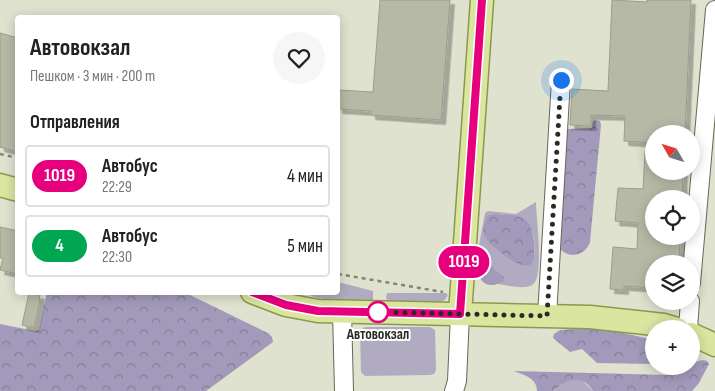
<!DOCTYPE html>
<html lang="ru">
<head>
<meta charset="utf-8">
<style>
	:root { --surface:#fff; --page:#f6f6f6; --text:#222; --muted:#767676; --line:#e0e0e0 }
	body { margin:0; font-family:"Sofia Sans Condensed",sans-serif; background:var(--page); color:var(--text); height:100vh; display:flex; flex-direction:column; font-size:19px; white-space:nowrap }
	* { box-sizing:border-box; margin:0 }
	p { font-size:16px; color:var(--muted) }
	.icon { flex:none; width:28px; height:28px; fill:none; stroke:currentColor; stroke-width:2; stroke-linecap:round; stroke-linejoin:round }
	.map { position:relative; flex:1; overflow:hidden }
	.side { position:absolute; left:15px; top:15px; width:325px; height:280px; display:flex; flex-direction:column; background:var(--surface); border-radius:5px; box-shadow:0 2px 12px #0003 }
	.side>* { flex:none }
	.badge { padding:0 10px; border-radius:16px; font-size:18px; line-height:32px }
	.needle { width:32px; rotate:309deg }
	.buttons { position:absolute; left:645px; top:125px; display:grid; gap:10px }
	.buttons a { display:grid; place-items:center; width:55px; height:55px; border-radius:50%; background:var(--surface); box-shadow:0 2px 12px #0003; font-size:25px }
	.you { position:absolute; width:25px; height:25px; margin:-12px; border:4px solid #fff; border-radius:50%; background:#1a73e8; box-shadow:0 0 0 8px #1a73e833 }
	.map>.badge { position:absolute; translate:-50% -50%; box-shadow:0 0 0 2px #fff }
	h2 { padding:0 15px; font-size:19px; line-height:45px }
	.round { display:grid; place-items:center; flex:none; width:52px; height:52px; border-radius:26px; background:var(--page) }
	.headline { display:flex; align-items:center; justify-content:space-between; height:85px; padding:0 15px }
	h1 { font-size:24px; font-weight:700; line-height:38px }
	ul { padding:0; list-style:none }
	li { display:flex; align-items:center; gap:15px; height:62px; margin:0 10px 8px; padding:0 5px; border:2px solid var(--line); border-radius:5px }
	li div { flex:1 }
	li b { display:block; font-size:19px }
	li em { font-style:normal }
	li .badge { min-width:55px; font-weight:700; text-align:center }
	.map>svg:first-child { display:block }
	.green { fill:#b1abc1; fill-rule:evenodd }
	.forest { fill:url(#forest-crowns) }
	.building { fill:#b5b9a6; stroke:#9a9e8c; filter:url(#shadow) }
	.lines { fill:none; stroke-linecap:round; stroke-linejoin:round }
	.minor-casing { stroke:#656857; stroke-width:20 }
	.major-casing { stroke:#8c994c; stroke-width:25 }
	.path { stroke:#828578; stroke-width:2.5; stroke-dasharray:4 4; stroke-linecap:butt }
	.minor { stroke:#fff; stroke-width:18 }
	.major { stroke:#dae5a0; stroke-width:22 }
	.line-casing { stroke:#fff; stroke-width:11 }
	.line { stroke:#e6007e; stroke-width:8 }
	.walk { stroke:#2a2b24; stroke-width:5; stroke-dasharray:0 9 }
	.stop-dot { fill:#fff; stroke:#e6007e; stroke-width:2.5 }
	.labels { text-anchor:middle; dominant-baseline:central; stroke-width:4; stroke-linejoin:round; paint-order:stroke }
	.stop-label { font-size:15px; font-weight:bold; fill:#2a2b24; stroke:#fff }
</style>
</head>
<body>
<div class="map">
<svg width="715" height="391" viewBox="0 0 715 391">
	<defs>
		<pattern id="forest-crowns" width="20" height="18" patternUnits="userSpaceOnUse" patternTransform="scale(1.25)"><rect width="20" height="18" fill="#a39abb"/><path d="M2 6a3 3 0 1 1 6 0M12 15a3 3 0 1 1 6 0" fill="none" stroke="#857e98"/></pattern>
		<filter id="shadow"><feDropShadow dx="4.5" dy="4.5" stdDeviation="0" flood-color="#0004"/></filter>
	</defs>
	<rect width="100%" height="100%" fill="#dee2cf"/>
	<path class="green" d="M536,202C536,216 545,279 532,285C524,290 507,285 497,284L503,282L496,270L491,268L486,262L484,250L479,245L485,213L488,211L516,214ZM494,214C509,215 526,214 532,231C535,238 534,248 535,255L488,215Z
		M338,282L373,291V300C358,300 317,303 307,293L338,292Z
		M387,293H446L448,295L445,300L435,304L388,300L386,299Z
		M365,327H430L435,330L436,370L434,374L430,375L365,376L361,372L360,331Z
		M578,379L583,381L593,391H553C561,384 568,380 578,379Z"/>
	<path class="forest" d="M596,120L600,121L601,125L590,242C585,257 566,260 557,245L566,132L568,129L592,128L593,121Z
		M494,214C504,215 520,213 528,222C534,228 538,261 530,265C519,270 491,246 485,237C481,231 485,221 488,215Z
		M479,245L484,250L486,262L505,278L503,282C473,295 477,262 479,245Z
		M47,292L186,293L268,333L272,337L273,342L206,391H0V324L35,331L39,330Z
		M589,328H602L654,340V364L597,363L582,349L570,352L553,338L554,334L560,330Z
		M703,360L707,361L709,364L699,383L692,391H593C582,373 566,380 553,391H537C537,378 524,375 514,371L669,375C683,371 690,362 703,360Z"/>
	<path class="building" d="M380,0H450L441,120L371,115V111L338,109V90L373,92Z
		M612,0L647,2V0H691L685,134H654V143L624,141L625,116L591,115V126L570,125L572,89L608,91Z
		M0,33L18,38V152L0,147Z
		M645,151H654V171H683L682,199H654V236H680L679,264H654V288L624,286V290L610,289L613,247L637,249L638,223L615,221L618,188L643,189Z
		M0,227L18,231V274L0,270L3,258H0Z
		M29,293L40,295L39,299H40L34,328L22,325Z"/>
	<g class="lines">
		<defs>
			<path id="minor" d="M691,283L715,10
				M342,311L344,391
				M547,316L561,80
				M688,329L690,301
				M454,391L457,381L460,314"/>
			<path id="major" d="M0,185L18,190
				M252,292L286,305L318,311L590,317L664,325L677,329
				M460,314L482,0
				M691,334L715,345"/>
		</defs>
		<use href="#minor" class="minor-casing"/>
		<use href="#major" class="major-casing"/>
		<path class="path" d="M0,154L18,158
			M338,274L443,292"/>
		<use href="#minor" class="minor"/>
		<use href="#major" class="major"/>
	</g>
	<g class="lines">
		<defs>
			<path id="line" d="M252,292L286,305L318,311L460,314L482,0"/>
		</defs>
		<use href="#line" class="line-casing"/>
		<use href="#line" class="line"/>
		<path class="walk" d="M378,312L547,316L561,80"/>
	</g>
	<circle class="stop-dot" cx="378" cy="312" r="10"/>
	<g class="labels">
		<g class="stop-label">
			<text x="378" y="334">Автовокзал</text>
		</g>
	</g>
</svg>
<div class="buttons">
<a><svg class="needle" viewBox="-14 -14 28 28"><path d="M0-13l5 13h-10z" fill="#e53935"/><path d="M0 13l5-13h-10z" fill="#767676"/></svg></a>
<a><svg class="icon" aria-label="locate" viewBox="0 0 24 24"><circle cx="12" cy="12" r="6"/><path d="M12 2v4M12 18v4M2 12h4M18 12h4"/></svg></a>
<a><svg class="icon" aria-label="layers" viewBox="0 0 24 24"><path d="M12 4l9 5-9 5-9-5zM3 14l9 5 9-5"/></svg></a>
<a>+</a>
</div>
<div class="you" style="left:561px;top:80px"></div>
<b class="badge" style="left:464px;top:262px;background:#e6007e;color:#fff">1019</b>
<section class="side">
<div class="headline"><div><h1>Автовокзал</h1><p>Пешком · 3 мин · 200 m</p></div><a class="round"><svg class="icon" aria-label="heart" viewBox="0 0 24 24"><path d="M12 20l-8-8c-3-5 5-10 8-4 3-6 11-1 8 4z"/></svg></a></div>
<h2>Отправления</h2>
<ul>
<li><span class="badge" style="background:#e6007e;color:#fff">1019</span><div><b>Автобус</b><p>22:29</p></div><em>4 мин</em></li>
<li><span class="badge" style="background:#00a651;color:#fff">4</span><div><b>Автобус</b><p>22:30</p></div><em>5 мин</em></li>
</ul>
</section>
</div>
</body>
</html>
